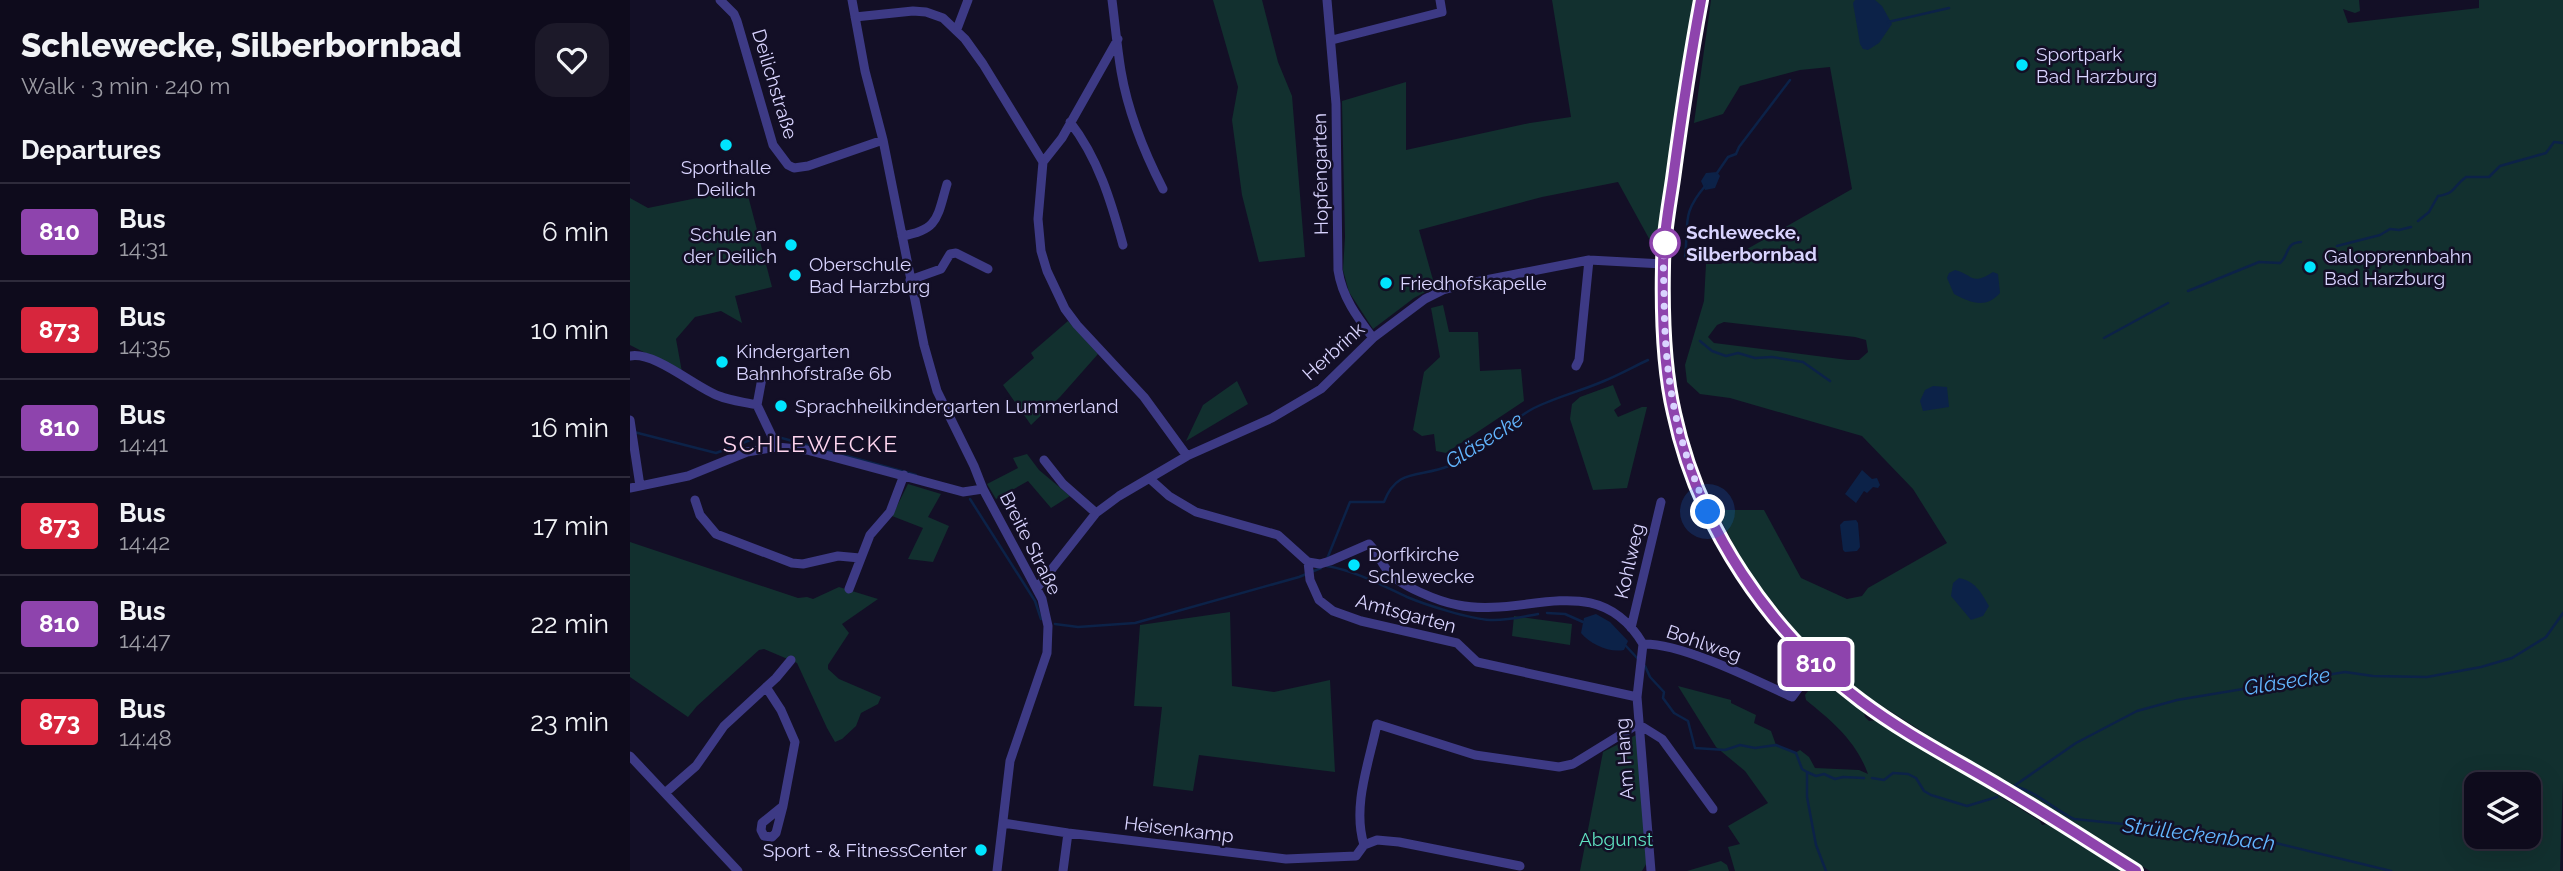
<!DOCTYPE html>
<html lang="en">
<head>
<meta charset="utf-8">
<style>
	:root { --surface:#0e0b1c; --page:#1c1929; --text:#f1f3f6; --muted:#9b9ba3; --line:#2e2b3b }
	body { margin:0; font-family:Raleway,sans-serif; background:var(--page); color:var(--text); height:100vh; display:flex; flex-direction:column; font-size:26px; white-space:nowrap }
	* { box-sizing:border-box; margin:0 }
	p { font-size:23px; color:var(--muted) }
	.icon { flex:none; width:38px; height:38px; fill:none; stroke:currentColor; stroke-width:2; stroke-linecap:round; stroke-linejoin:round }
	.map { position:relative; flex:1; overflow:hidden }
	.side { display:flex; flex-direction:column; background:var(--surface); width:630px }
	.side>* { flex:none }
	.badge { padding:0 14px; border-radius:5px; font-size:24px; line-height:46px }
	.tools { position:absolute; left:1834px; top:772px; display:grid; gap:14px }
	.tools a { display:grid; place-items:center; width:77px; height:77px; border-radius:14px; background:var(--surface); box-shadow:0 7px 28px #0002,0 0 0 2px var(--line); font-size:35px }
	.you { position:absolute; width:35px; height:35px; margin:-18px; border:5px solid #fff; border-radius:50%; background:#1a73e8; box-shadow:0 0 0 10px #1a73e833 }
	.map>.badge { position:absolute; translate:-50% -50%; box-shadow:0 0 0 4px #fff }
	h2 { padding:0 21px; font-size:26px; line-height:63px }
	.round { display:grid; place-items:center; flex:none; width:74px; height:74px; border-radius:21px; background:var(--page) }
	.summary { display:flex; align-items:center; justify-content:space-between; height:119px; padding:0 21px }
	h1 { font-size:33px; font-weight:800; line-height:52px }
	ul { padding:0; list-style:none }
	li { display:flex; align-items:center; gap:21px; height:98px; padding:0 21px; border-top:2px solid var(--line) }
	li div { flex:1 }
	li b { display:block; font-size:26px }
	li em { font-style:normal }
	li .badge { min-width:77px; font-weight:700; text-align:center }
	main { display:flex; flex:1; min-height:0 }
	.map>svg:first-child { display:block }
	.green { fill:#12302f; fill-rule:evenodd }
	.water { fill:#0c2248 }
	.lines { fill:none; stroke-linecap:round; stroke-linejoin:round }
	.stream { stroke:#0c2248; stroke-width:2.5 }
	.minor { stroke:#3d3a85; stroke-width:9 }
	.major { stroke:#c25bff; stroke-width:10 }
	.line-casing { stroke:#fff; stroke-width:16 }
	.line { stroke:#8e44ad; stroke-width:10 }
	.walk { stroke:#d9d4ff; stroke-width:7; stroke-dasharray:0 12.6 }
	.poi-dot { fill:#00e5ff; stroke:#130f26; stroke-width:2.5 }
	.stop-dot { fill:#fff; stroke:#8e44ad; stroke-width:3.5 }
	.labels { text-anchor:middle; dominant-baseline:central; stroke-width:5; stroke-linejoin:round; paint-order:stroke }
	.poi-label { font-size:19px; fill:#d9d4ff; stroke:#130f26; text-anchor:start }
	.street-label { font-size:19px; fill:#d9d4ff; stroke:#130f26 }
	.stop-label { font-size:19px; font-weight:bold; fill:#d9d4ff; stroke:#130f26; text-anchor:start }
	.park-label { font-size:19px; fill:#5fe0c0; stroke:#130f26 }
	.water-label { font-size:21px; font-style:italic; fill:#62b6ff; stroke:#130f26 }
	.quarter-label { font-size:23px; letter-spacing:2px; fill:#ffd6f0; stroke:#130f26 }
</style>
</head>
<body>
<main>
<section class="side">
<div class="summary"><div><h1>Schlewecke, Silberbornbad</h1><p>Walk · 3 min · 240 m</p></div><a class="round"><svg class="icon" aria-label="heart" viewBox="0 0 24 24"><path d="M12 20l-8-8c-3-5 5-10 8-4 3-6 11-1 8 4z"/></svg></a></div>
<h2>Departures</h2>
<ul>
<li><span class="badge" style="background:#8e44ad;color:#fff">810</span><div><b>Bus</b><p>14:31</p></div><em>6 min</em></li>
<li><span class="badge" style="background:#d7263d;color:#fff">873</span><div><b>Bus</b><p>14:35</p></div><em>10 min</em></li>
<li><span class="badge" style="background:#8e44ad;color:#fff">810</span><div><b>Bus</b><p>14:41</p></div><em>16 min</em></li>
<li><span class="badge" style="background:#d7263d;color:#fff">873</span><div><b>Bus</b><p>14:42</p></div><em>17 min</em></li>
<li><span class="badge" style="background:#8e44ad;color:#fff">810</span><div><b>Bus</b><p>14:47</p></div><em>22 min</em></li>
<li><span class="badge" style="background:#d7263d;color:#fff">873</span><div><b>Bus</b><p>14:48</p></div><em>23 min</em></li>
</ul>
</section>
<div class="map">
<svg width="1933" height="871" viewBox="0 0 1933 871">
	<rect width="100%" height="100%" fill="#130f26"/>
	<path class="green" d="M583,0H632L648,62L662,96L675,257L629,262L612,195L602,120L608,87Z
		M922,0H1071L1033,264L988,182L912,197L789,230L805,287L784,298L743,329L719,292L713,270L715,237L712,101L776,82V150L900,123L941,117Z
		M1081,0H1729L1730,11L1725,13L1713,9L1718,23L1849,8V0H1933V781L1930,871H1520L1376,785L1230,692L1188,659L1116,569L1086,510H1134L1171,578L1217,599L1232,596L1238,588L1317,543L1283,489L1232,436L1100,398L1070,394L1057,382L1055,365L1074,301L1076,264H1091L1222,189L1200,67L1170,70L1110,86L1093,114L1064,123ZM1094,322L1225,337L1236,340L1238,352L1229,360H1218L1084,343L1078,337L1087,325ZM1846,784H1899V836H1846Z
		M116,188L142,287L105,296L112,323L91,311L65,317L46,339L52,372L0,345V198L18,208Z
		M813,305L819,332H848L850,371L891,369L894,401L816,453L806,451L804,434L792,436L783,430L794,372L810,357L801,308Z
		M438,321L468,354L430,397L401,425L373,385L404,358L401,353Z
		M607,381L618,404L556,441L573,405Z
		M983,385L991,405L984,410L988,417L1012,407H1017L997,488L963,490L940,419L942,404L950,397Z
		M397,454L409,470L440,496L421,508L398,481L366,499L357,484L388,468L383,458Z
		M278,484L311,494L298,517L319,526L303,562L278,559L293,528L262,516Z
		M0,542L168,598L177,597L183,599L209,587L248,599L212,624L219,633L198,665V669L209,679L251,697L248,704L231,713L226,726L212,739L205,742L197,728L167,663L134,649L129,650L67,706L58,717L0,677Z
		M600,612L602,686L644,692L700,680L705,772L569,755L563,791L523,786L532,707L504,706L510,625Z
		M884,616L942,624L940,645L882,636Z
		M1187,679L1233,709L1235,717L1239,721L1247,720L1410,821L1412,825L1417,824L1493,871H1105L1098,847L1110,844L1098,826L1138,803L1115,771L1086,747L1048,686L1101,700V703L1126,715L1124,723L1141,731L1146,745L1165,753L1170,750L1179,757L1185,768L1229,770L1238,774C1226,741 1203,722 1176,700L1175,695Z
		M1008,734L1018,861L1012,871H950L973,752Z
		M1091,861L1097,865L1099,871H1057Z"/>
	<path class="water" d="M1225,0H1245L1252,6L1262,24L1249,43L1238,50L1233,49L1230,44L1223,3Z
		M1087,172L1090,176L1085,188L1075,190L1071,181L1076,173Z
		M1325,270C1344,275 1341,286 1363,272L1368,274L1370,293C1356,309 1341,303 1324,294L1317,278L1319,273Z
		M1303,386L1317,387L1319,407L1293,411L1290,401L1295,390Z
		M1232,470L1242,479L1247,478L1250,485L1248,488L1243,487L1237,493L1234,491L1226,503L1215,494Z
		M1226,520L1228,523L1230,547L1227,551L1215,552L1213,550L1210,525L1214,521Z
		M1329,578C1345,581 1351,592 1359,606L1353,616L1341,620L1321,596L1323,583Z
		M966,614L980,622L998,641L994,650C979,653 960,644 951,633L954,618Z"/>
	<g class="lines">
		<path class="stream" d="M1258,22L1319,8
			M1087,173L1098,157L1106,154L1109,147L1160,80
			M1788,221L1799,212L1808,196C1827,193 1822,187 1836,177H1859L1870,166L1916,153L1924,142L1933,143
			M1707,246L1750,235L1760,229L1769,230L1781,227
			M1055,257C1059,222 1051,214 1076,185
			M1558,291L1629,262L1650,263C1660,255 1654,243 1671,242
			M1474,338L1538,303
			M1070,341L1082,351L1096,356L1108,353L1125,358L1142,357L1173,362L1200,381
			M4,432L86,453L131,436
			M148,437L286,475
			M340,499L405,601L411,619
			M697,559L720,502H754C767,467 790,478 819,466C850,452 874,424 904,408C926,397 951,391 974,381C989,375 1003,367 1018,360
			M697,566C726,571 751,585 777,597C796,605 840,619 860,620C876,621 892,617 908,614
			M917,613L935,614L953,622
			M425,624L448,627L505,623L669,577L691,568
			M996,646L1008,659
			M1015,666L1020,677L1034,692L1033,698L1044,713L1058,721L1065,748L1095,750L1110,745L1125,748L1146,745L1166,753L1172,769L1177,772L1186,776L1194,774L1205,779L1213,777L1234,778
			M1177,772V797L1186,845L1196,871
			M1242,778L1254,780L1263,773L1278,774L1286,778L1294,791L1301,795L1337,806L1367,797
			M1384,786L1446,743L1507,711L1547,700L1715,672L1743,676L1797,677L1851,667L1882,658L1916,637L1933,613
			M1384,786C1408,792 1423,809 1444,819L1621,837L1761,871"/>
		<path class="minor" d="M90,0L104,14L107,21L143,145L158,165L164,168L178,166L253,140
			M222,0L235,71L253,140L294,345L307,391L344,466L353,489L412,599L418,626L417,653L380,761L367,871
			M482,0C485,23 487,47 491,71C498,112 514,152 533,189
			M697,0L706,104L708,270C712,297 727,317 743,338
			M225,17L283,11L296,12L313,18L335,39L353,64L413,162L408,219L411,251L417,271L435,309L447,325L514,397L557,456
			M327,29L338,0
			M702,40L812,12L810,0
			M440,122C468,158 481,201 493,245
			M413,162L432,138L488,39
			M272,236C309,230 307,217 317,184
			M280,280L311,269L320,254L326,253L358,269
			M0,356C25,351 66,388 89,396C101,401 115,402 127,405
			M946,366L949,360L959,260
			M132,378L127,405L147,447
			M0,420L10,486
			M414,460L433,484L466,513
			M520,479L539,496L566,512L648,535L678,562L690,564L700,561L739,544C748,553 750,561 757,570C767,585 810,602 828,605C895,619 967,567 1013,644L1007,697L1021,871
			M0,488L58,476L117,452L147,447L177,450L333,492L353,489
			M65,500L70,515L86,534L162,563L173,564L208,556L230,558
			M678,562L680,580L689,600L703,611L731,621L827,643L847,662L1007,697
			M407,588L466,513L489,496L557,456L642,418L691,389L743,338L795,299L813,290L835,284L959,260L1033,264
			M219,589L240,535L260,512L274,475
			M1001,628L1031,502
			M1013,644C1052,643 1125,680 1162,697L1186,664
			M136,687L151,710L165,742L153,806L132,823L131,830L134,836L142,837L146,833L153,806
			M0,756L108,871
			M35,793L66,766L94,726L146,678L161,660
			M373,823L438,833L656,859L726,856L734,845L747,840L769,842L890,866
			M734,845C722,806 739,763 747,724L845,755L929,767L943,764L1008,724L1032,739L1083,809
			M433,871L438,833"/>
		<path class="major" d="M1071,0C1061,58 1052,115 1043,173C1039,204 1033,235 1033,266C1032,314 1033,366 1044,413C1069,527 1139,631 1231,701C1275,734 1324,759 1371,787C1417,814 1461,843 1506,871"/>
	</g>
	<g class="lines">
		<defs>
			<path id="line" d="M1071,0C1060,59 1051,119 1043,179C1039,207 1033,237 1033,266C1032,314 1033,366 1044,413C1068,526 1139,632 1231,701C1275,734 1324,759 1371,787C1417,814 1461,843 1506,871"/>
		</defs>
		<use href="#line" class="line-casing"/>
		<use href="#line" class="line"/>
		<path class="walk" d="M1035,243C1033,258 1033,271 1034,286C1034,374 1043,431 1078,512"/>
	</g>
	<g class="poi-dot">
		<circle cx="1392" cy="65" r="7"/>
		<circle cx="96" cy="145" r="7"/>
		<circle cx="161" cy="245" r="7"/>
		<circle cx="1680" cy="267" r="7"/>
		<circle cx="165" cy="275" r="7"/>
		<circle cx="756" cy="283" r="7"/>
		<circle cx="92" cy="362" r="7"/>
		<circle cx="151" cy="406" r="7"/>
		<circle cx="724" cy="565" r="7"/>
		<circle cx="351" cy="850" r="7"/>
	</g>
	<circle class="stop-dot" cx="1035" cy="243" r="14"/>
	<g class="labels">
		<g class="poi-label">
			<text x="1406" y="54">Sportpark<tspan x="1406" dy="22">Bad Harzburg</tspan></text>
			<text x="96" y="167" text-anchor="middle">Sporthalle<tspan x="96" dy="22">Deilich</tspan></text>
			<text x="147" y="234" text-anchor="end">Schule an<tspan x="147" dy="22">der Deilich</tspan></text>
			<text x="1694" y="256">Galopprennbahn<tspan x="1694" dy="22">Bad Harzburg</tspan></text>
			<text x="179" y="264">Oberschule<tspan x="179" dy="22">Bad Harzburg</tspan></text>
			<text x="770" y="283">Friedhofskapelle</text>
			<text x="106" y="351">Kindergarten<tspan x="106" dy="22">Bahnhofstraße 6b</tspan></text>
			<text x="165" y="406">Sprachheilkindergarten Lummerland</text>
			<text x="738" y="554">Dorfkirche<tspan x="738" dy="22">Schlewecke</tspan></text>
			<text x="337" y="850" text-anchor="end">Sport - &amp; FitnessCenter</text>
		</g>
		<g class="street-label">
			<text transform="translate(145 84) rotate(73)">Deilichstraße</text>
			<text transform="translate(690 174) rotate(-91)">Hopfengarten</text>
			<text transform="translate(703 351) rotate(-42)">Herbrink</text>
			<text transform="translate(401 543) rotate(63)">Breite Straße</text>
			<text transform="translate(999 561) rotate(-77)">Kohlweg</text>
			<text transform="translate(776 613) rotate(15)">Amtsgarten</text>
			<text transform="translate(1074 643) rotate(19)">Bohlweg</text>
			<text transform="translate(994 759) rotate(-94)">Am Hang</text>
			<text transform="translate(549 829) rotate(7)">Heisenkamp</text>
		</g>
		<g class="stop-label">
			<text x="1056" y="232">Schlewecke,<tspan x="1056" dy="22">Silberbornbad</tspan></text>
		</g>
		<g class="park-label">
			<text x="986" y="839">Abgunst</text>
		</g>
		<g class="water-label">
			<text transform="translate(854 440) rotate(-32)">Gläsecke</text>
			<text transform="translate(1657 681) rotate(-9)">Gläsecke</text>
			<text transform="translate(1569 834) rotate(7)">Strülleckenbach</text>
		</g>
		<g class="quarter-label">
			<text x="181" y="443">SCHLEWECKE</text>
		</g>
	</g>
</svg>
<div class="tools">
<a><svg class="icon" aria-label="layers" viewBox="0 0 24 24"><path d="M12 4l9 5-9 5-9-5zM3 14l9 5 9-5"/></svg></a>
</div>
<div class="you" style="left:1078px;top:512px"></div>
<b class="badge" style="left:1186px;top:664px;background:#8e44ad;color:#fff">810</b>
</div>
</main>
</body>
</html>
